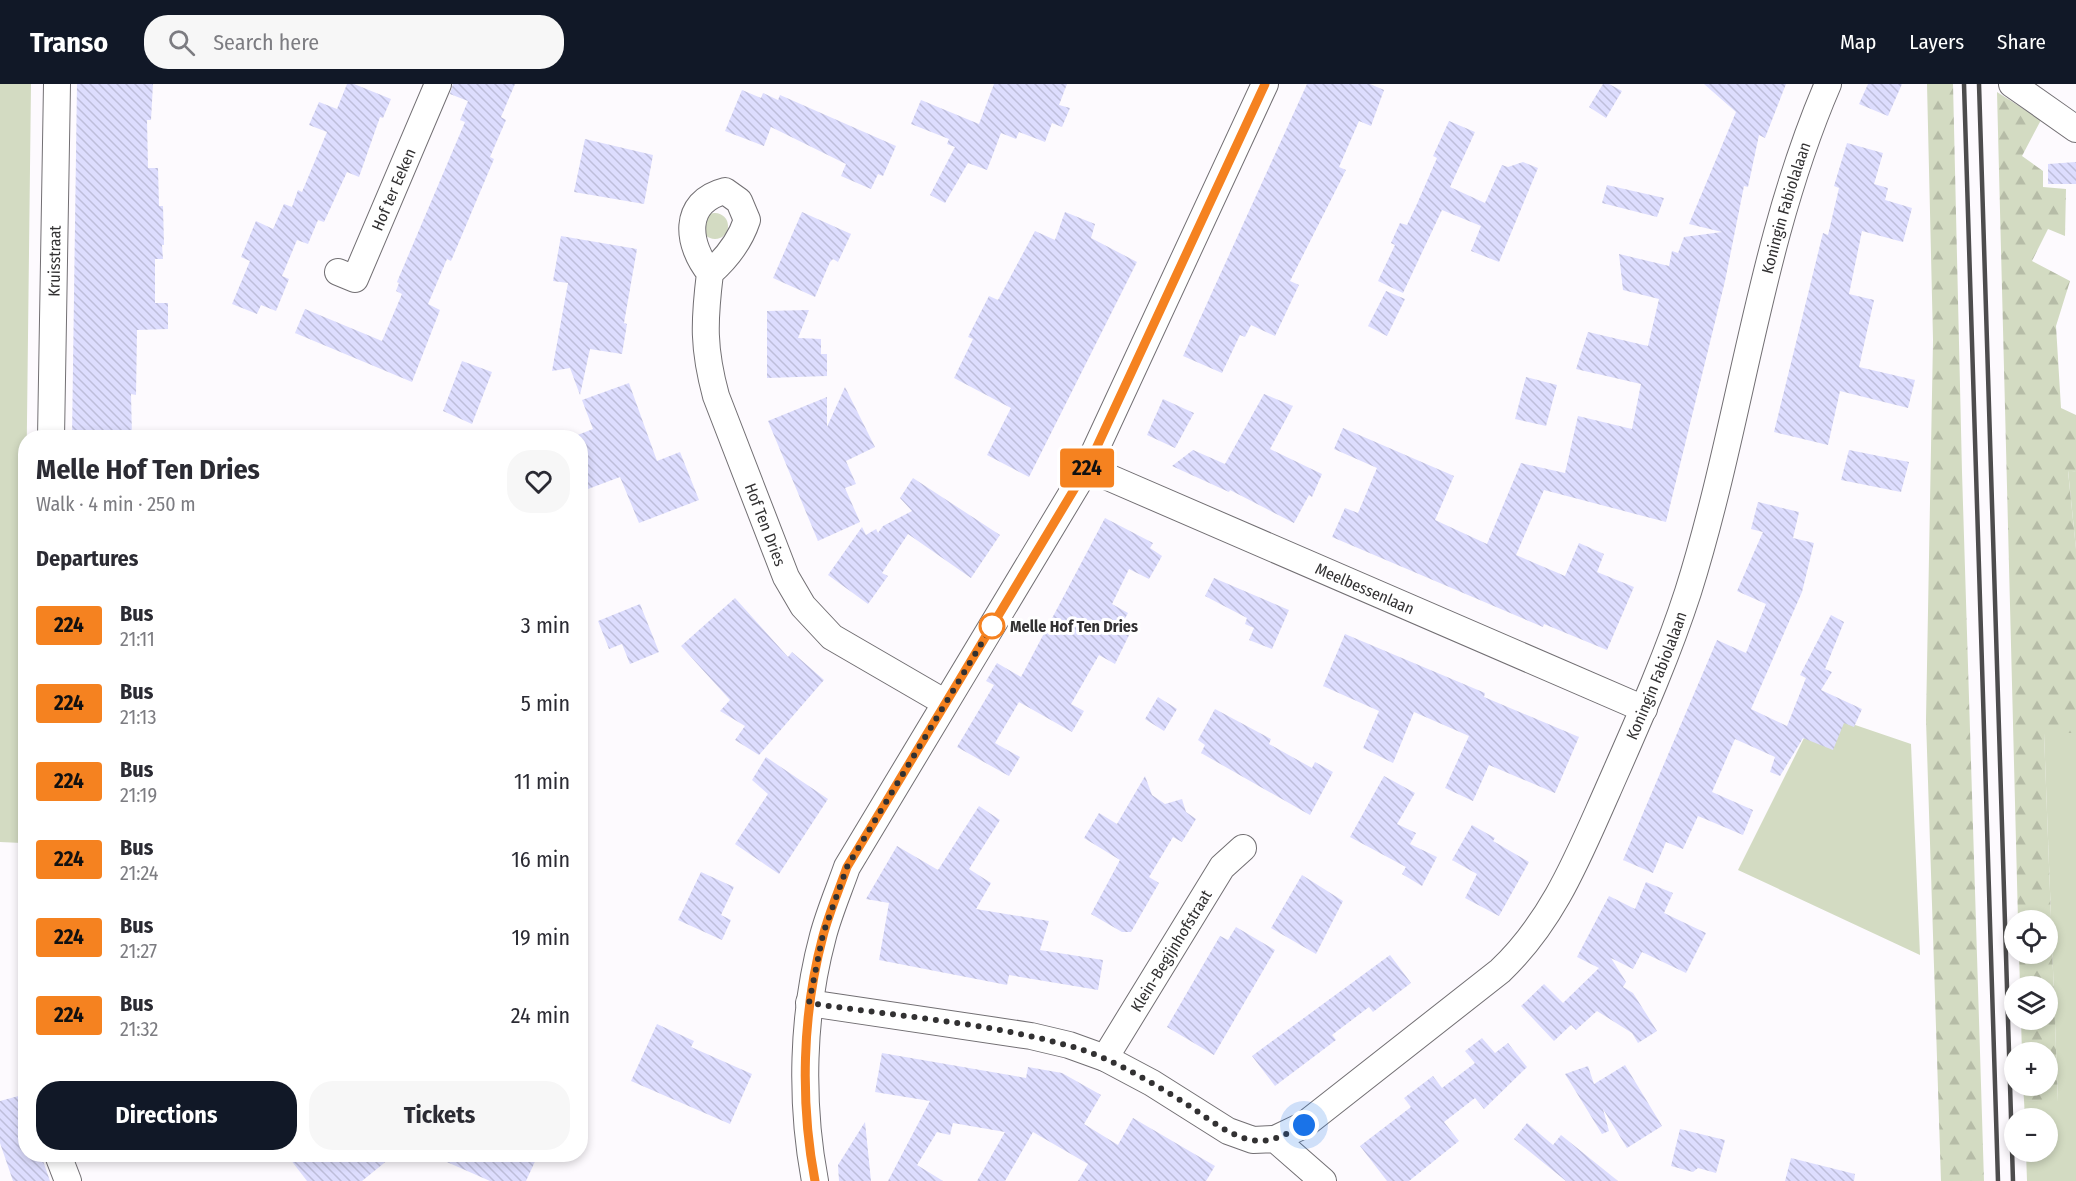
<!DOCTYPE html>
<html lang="en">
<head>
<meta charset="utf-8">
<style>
	:root { --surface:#fff; --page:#f7f7f7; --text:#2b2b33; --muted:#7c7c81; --accent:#111827 }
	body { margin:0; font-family:"Fira Sans Condensed",sans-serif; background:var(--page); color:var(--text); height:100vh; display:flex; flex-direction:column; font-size:22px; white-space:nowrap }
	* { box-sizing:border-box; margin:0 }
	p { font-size:20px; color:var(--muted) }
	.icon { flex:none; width:33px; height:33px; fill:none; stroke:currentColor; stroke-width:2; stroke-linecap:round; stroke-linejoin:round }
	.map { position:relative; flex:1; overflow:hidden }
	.details { position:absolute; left:18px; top:346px; width:570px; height:732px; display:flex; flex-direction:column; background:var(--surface); border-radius:24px; box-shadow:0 3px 9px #0003 }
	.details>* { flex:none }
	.badge { padding:0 12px; border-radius:4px; font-size:21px; line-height:39px }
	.controls { position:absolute; left:2004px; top:826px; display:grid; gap:12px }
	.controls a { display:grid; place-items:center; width:54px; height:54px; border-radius:50%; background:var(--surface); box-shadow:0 3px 9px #0003; font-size:30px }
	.you { position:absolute; width:30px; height:30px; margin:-15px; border:4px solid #fff; border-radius:50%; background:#1a73e8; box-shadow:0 0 0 9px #1a73e833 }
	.map>.badge { position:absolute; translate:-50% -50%; box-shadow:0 0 0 3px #fff }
	h2 { padding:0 18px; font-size:22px; line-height:54px }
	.round { display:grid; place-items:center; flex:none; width:63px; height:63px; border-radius:24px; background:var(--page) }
	.headline { display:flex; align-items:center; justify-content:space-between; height:102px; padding:0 18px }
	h1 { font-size:28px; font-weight:700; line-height:45px }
	.button { display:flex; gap:12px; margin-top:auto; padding:12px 18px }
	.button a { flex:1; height:69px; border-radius:24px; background:var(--accent); color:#fff; font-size:24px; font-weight:700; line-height:69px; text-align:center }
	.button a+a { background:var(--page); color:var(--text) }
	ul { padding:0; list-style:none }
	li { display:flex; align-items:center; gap:18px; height:78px; padding:0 18px }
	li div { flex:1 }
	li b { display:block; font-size:22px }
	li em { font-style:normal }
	li .badge { min-width:66px; font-weight:700; text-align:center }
	header { display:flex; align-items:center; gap:36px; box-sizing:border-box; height:84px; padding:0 30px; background:var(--accent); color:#fff }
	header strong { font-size:28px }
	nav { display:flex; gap:33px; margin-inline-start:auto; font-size:21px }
	.search { width:420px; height:54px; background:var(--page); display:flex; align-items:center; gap:15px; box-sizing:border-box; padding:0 21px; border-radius:24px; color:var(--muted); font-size:22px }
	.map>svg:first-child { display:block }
	.green { fill:#d3dbc2 }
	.forest { fill:url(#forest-firs) }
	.building { fill:url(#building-back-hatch) }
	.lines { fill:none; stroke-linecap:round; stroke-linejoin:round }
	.minor-casing { stroke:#726f73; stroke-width:28 }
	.minor { stroke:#fff; stroke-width:26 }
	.rail { stroke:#4d4c4d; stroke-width:4.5 }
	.line-casing { stroke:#fff; stroke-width:14 }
	.line { stroke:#f58220; stroke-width:9 }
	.walk { stroke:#323132; stroke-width:6; stroke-dasharray:0 10.8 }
	.stop-dot { fill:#fff; stroke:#f58220; stroke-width:3 }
	.labels { text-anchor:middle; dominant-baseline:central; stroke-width:6; stroke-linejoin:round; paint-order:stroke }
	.street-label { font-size:16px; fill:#323132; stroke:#fff }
	.stop-label { font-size:16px; font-weight:bold; fill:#323132; stroke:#fff; text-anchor:start }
</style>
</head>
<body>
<header>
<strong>Transo</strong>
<div class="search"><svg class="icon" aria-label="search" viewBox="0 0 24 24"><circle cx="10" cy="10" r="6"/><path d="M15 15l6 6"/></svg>Search here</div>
<nav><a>Map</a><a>Layers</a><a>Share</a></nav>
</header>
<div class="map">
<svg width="2076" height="1097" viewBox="0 0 2076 1097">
	<defs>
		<pattern id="forest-firs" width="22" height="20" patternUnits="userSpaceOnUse" patternTransform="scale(1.5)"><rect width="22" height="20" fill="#d3dbc2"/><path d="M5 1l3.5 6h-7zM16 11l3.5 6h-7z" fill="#b6bca7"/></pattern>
		<pattern id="building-back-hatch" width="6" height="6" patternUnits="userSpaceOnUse" patternTransform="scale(1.5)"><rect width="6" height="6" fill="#ddddfe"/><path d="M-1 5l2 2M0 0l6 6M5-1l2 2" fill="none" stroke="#bebeda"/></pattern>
	</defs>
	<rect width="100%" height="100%" fill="#fdfafe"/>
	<path class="green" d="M0,0H31L22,759L0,758Z
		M702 142a13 13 0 1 1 26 0a13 13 0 1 1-26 0Z
		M2068,386L2076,388V465Z
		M1817,628L1911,660L1920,871L1738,786Z
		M2044,649H2076V1097H2027L2026,1068H2048V1035H2025L2024,1016L2058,1017Z"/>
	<path class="forest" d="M1927,0H1953L1962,388L1984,1097H1941L1926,636L1933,256Z
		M1997,8L2041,36L2022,72L2043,87V103L2066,105L2065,152L2048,145L2032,177L2070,197L2056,242L2061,324L2076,331V388L2068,387L2076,465V649H2044L2058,1018L2024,1016L2023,1002H2048V969H2022L2021,936H2048V903H2020L2019,870H2048V837H2018Z"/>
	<path class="building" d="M77,0H153L151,36H147L148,84H158L159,122H163L164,161H162L163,175H155V219H168V245L137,246L136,311L131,310L132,354H72Z
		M347,0H354L391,15L383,34L380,33L359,93L347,88L324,138L318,136L308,160L297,156L282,192L289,195L276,227L261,221L257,230L232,220L250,177L241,173L256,137L273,145L284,120L292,123L298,106L302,108L327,48L309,41L319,18L337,25Z
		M453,0H515L501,33L506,36L490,73L494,75L451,177L447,175L428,220L440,226L412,298L295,249L305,225L382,257L402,210L396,207L399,199L397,198L465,38L460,36L468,17L450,10Z
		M994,0H1067L1059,21L1070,24L1062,43L1052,39L1045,58L1019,48L1016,55L1001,49L987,86L968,79L945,119L930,111L955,63L947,60L949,55L911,40L921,16L979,40Z
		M1307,0H1370L1384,6L1371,42L1359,37L1339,83L1346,86L1290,197L1299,201L1275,252L1251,241L1245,253L1240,251L1222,289L1183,272Z
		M1603,0H1609L1622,7L1606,34L1589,23Z
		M1704,0H1786L1765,54L1759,51L1748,103L1744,102L1725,197L1666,438L1544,406L1516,471L1565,492L1579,459L1604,470L1597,488L1634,503L1607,566L1544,540L1543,543L1332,453L1345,424L1358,429L1377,384L1334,365L1343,344L1454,392L1435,436L1487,460L1521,379L1565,389L1578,332L1632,345L1641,300L1576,285L1588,248L1648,262L1659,215L1623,206L1619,170L1669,182L1672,167L1678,169L1684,153L1722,148L1689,140L1736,28Z
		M1868,0H1902L1888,32L1859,20Z
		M742,6L761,14L763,9L778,16L780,11L896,62L883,92L878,90L871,105L841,92L846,80L771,43L764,62L725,47Z
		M1449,37L1475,48L1450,103L1485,119L1502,81L1508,83L1523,78L1538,84L1499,178L1471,167L1481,142L1442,126L1403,209L1378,197L1395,161L1391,159L1400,139L1407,141L1417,120L1437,74L1433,72Z
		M585,55L653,71L644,120L574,108Z
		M1847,59L1883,69L1874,100L1888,104L1885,116L1912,124L1903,158L1862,147L1849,210L1874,216L1859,283L1915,296L1908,324L1840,307L1828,361L1774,348L1823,149L1828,151L1839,104L1834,102Z
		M2076,78V100H2048V80Z
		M1607,101L1664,114L1657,133L1602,119Z
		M802,128L851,150L838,178L833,175L830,178L815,213L773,194Z
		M1065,128L1095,140L1091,154L1137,178L1029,393L987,371L1011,324L954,294L973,255L968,253L989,212L998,216L1035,147L1055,156Z
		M561,152L637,165L624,239L627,240L622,270L590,265L580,311L570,284L552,287L568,199L553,197Z
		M1386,207L1405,215L1387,252L1368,242Z
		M809,226L798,254L821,255V270H827V292L767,294V227Z
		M462,277L492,288L472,340L443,327Z
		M1526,293L1557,301L1546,342L1515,335Z
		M629,299L657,377L680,368L699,416L639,439L620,393L580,408V354L575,352L593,345L582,316Z
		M845,303L875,363L846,377L856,400L845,404L860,438L818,457L768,337L827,313V343Z
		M1264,310L1293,322L1270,365L1322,390L1312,413L1309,411L1294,439L1230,406L1229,408L1172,382L1193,366L1225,380Z
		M1163,315L1194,329L1175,364L1147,351Z
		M1849,366L1909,378L1901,408L1841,396Z
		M913,394L1000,451L971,494L908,450L882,489L888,492L868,520L828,491L862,443L866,451L876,445L878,449L883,442L912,427L900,414Z
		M1758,418L1799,428L1793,454L1814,459L1802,508L1751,625L1787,642L1806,594L1800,591L1831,531L1844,538L1825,585L1832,588L1821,606L1862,625L1854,643L1844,639L1833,666L1803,654L1780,692L1770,688L1775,673L1735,655L1712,708L1753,726L1743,751L1698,732L1683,765L1666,758L1653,789L1623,776L1717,556L1746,569L1766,520L1737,507L1763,448L1751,445Z
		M1105,434L1153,459L1150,464L1162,472L1149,495L1129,485L1112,520L1128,529L1122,540L1132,545L1115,580L1099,571L1071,620L1084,627L1072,648L1019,618L995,659L1020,673L1009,692L957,663L994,601L986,597L997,579L1021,593Z
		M1214,494L1289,526L1272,565L1249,556L1254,544L1245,540L1247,534L1205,512Z
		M735,514L788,573L792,568L824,596L759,671L735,656L745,642L720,627L730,616L681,562Z
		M640,520L659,568L630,580L622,560L609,565L598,537Z
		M1345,550L1485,609L1484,613L1579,653L1555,709L1489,681L1473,717L1445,704L1469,652L1414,628L1393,679L1363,664L1379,627L1323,602Z
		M1158,613L1177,625L1164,647L1145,635Z
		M1215,625L1271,655L1269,660L1312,684L1315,678L1333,688L1310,731L1201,669L1205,661L1198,656Z
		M766,673L828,715L779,790L735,760L768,710L752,696Z
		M1145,692L1152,711L1165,720L1182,715L1186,728L1196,735L1182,758L1173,753L1149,793L1159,799L1131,848H1122L1091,830L1120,776L1084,754L1099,729L1117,740Z
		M1384,692L1415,709L1397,740L1416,749L1410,760L1437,773L1422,802L1402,790L1406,783L1350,753Z
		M979,722L1000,736L969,785L991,799L976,825L1049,837L1040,866L1103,876L1098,906L1009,891L1007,901L879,876L889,819L866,815L897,762L938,786Z
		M1472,741L1495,754L1493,757L1529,778L1499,832L1465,814L1477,790L1452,776Z
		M701,788L734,803L721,831L731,836L722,856L678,836Z
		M1302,791L1343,817L1316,870L1271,844Z
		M1646,798L1673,809L1664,829L1706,849L1686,889L1642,868L1633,885L1611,874L1626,898L1623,903L1633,909L1657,947L1638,959L1632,949L1597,927L1576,946L1571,941L1554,957L1521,922L1544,900L1563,919L1599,884L1577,873L1609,812L1635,825Z
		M1236,843L1275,866L1214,971L1167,943L1220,852L1228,856Z
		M1390,871L1411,899L1373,928L1369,923L1332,951L1336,956L1275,1002L1252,972Z
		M657,940L694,957L691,963L752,990L730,1040L631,997Z
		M1482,954L1495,969L1508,959L1527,983L1484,1025L1475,1014L1444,1038L1459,1057L1409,1097H1387L1360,1062L1411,1023L1404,1014L1433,992L1442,1004L1475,979L1465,967Z
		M882,969L1026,994L1028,983L1062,989L1101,1011L1084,1040L1118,1061L1133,1034L1215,1082L1206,1097H1078L1088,1080L1033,1048L1005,1097H977L1005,1048L953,1039L950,1051L937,1048L917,1081L943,1097H888L930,1017L875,1008Z
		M1625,981L1662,1042L1627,1064L1603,1025L1609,1047L1602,1050L1565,990L1588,982L1594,1000Z
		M26,1010V1071H41L50,1097H13L0,1059V1017Z
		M865,1038L871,1097H839L838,1081Z
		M1527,1039L1553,1061L1561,1051L1618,1097H1566L1514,1055Z
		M1680,1045L1725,1056L1716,1089L1698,1084L1693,1088L1671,1082Z
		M287,1071H394L362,1097H307Z
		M431,1071H538L526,1097H490Z
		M1791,1074L1855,1090L1854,1097H1785Z"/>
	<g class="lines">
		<defs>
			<g id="minor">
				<path d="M2012,0L2076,45"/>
				<path id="s1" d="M338,188L355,195L438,0"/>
				<path id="s2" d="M710,189C687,161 681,118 725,107L739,117L747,136C740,157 727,174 710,189C704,238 703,264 716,312L786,493L803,522L832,553L944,618"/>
				<path id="s3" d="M51,354L57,0"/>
				<path id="s4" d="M1087,384L1644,625"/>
				<path d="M809,919L1031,952L1069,961L1105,974L1152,999L1228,1047L1253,1056L1275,1055L1323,1097"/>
				<path id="s5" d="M1105,974L1222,783L1243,764"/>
				<path id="s6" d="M1275,1055L1304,1041L1500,887C1553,837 1578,773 1607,708C1636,642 1666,576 1688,508C1741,340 1758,162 1828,0"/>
				<path d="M58,1071L68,1097"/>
				<path d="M815,1097C800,1018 802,930 823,852C829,829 839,806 847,783L1087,384L1265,0"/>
			</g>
		</defs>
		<use href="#minor" class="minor-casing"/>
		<use href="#minor" class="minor"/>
		<path class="rail" d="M1964,0L1998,1097
			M1979,0L2013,1097"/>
	</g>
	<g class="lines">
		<defs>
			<path id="line" d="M815,1097C800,1018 802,930 823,852C829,829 839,806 847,783L1087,384L1265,0"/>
		</defs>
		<use href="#line" class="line-casing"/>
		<use href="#line" class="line"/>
		<path class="walk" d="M992,542L847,783L823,850L809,919C894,932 983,938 1066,961C1109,972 1147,996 1185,1019C1205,1032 1228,1052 1252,1056C1271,1060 1288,1049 1304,1041"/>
	</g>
	<circle class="stop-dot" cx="992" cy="542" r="12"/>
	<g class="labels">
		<g class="street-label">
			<text stroke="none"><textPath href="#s1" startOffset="116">Hof ter Eeken</textPath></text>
			<text stroke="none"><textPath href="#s6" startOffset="1104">Koningin Fabiolalaan</textPath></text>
			<text stroke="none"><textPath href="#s3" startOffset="177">Kruisstraat</textPath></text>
			<text stroke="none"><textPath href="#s2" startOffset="468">Hof Ten Dries</textPath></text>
			<text stroke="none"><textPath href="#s4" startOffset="303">Meelbessenlaan</textPath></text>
			<text stroke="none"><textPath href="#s6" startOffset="618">Koningin Fabiolalaan</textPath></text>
			<text stroke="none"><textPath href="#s5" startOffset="126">Klein-Begijnhofstraat</textPath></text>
		</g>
		<g class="stop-label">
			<text x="1010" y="542">Melle Hof Ten Dries</text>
		</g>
	</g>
</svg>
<div class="controls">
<a><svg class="icon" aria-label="locate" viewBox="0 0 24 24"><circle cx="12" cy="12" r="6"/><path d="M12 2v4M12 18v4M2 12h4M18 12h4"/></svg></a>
<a><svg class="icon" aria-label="layers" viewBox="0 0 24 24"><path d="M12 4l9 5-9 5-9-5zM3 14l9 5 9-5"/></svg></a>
<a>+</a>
<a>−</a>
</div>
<div class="you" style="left:1304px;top:1041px"></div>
<b class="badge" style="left:1087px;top:384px;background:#f58220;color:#111">224</b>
<section class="details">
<div class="headline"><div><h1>Melle Hof Ten Dries</h1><p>Walk · 4 min · 250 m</p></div><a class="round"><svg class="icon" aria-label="heart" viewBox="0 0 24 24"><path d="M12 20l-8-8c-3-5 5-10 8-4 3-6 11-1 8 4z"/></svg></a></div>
<h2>Departures</h2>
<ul>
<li><span class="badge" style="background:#f58220;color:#111">224</span><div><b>Bus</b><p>21:11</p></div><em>3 min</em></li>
<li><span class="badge" style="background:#f58220;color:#111">224</span><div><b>Bus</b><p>21:13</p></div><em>5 min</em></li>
<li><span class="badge" style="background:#f58220;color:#111">224</span><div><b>Bus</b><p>21:19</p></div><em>11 min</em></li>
<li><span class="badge" style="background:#f58220;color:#111">224</span><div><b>Bus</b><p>21:24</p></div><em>16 min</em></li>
<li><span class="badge" style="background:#f58220;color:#111">224</span><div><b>Bus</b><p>21:27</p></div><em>19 min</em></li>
<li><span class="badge" style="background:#f58220;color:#111">224</span><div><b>Bus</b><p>21:32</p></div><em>24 min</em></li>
</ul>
<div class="button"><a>Directions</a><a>Tickets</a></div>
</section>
</div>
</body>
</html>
